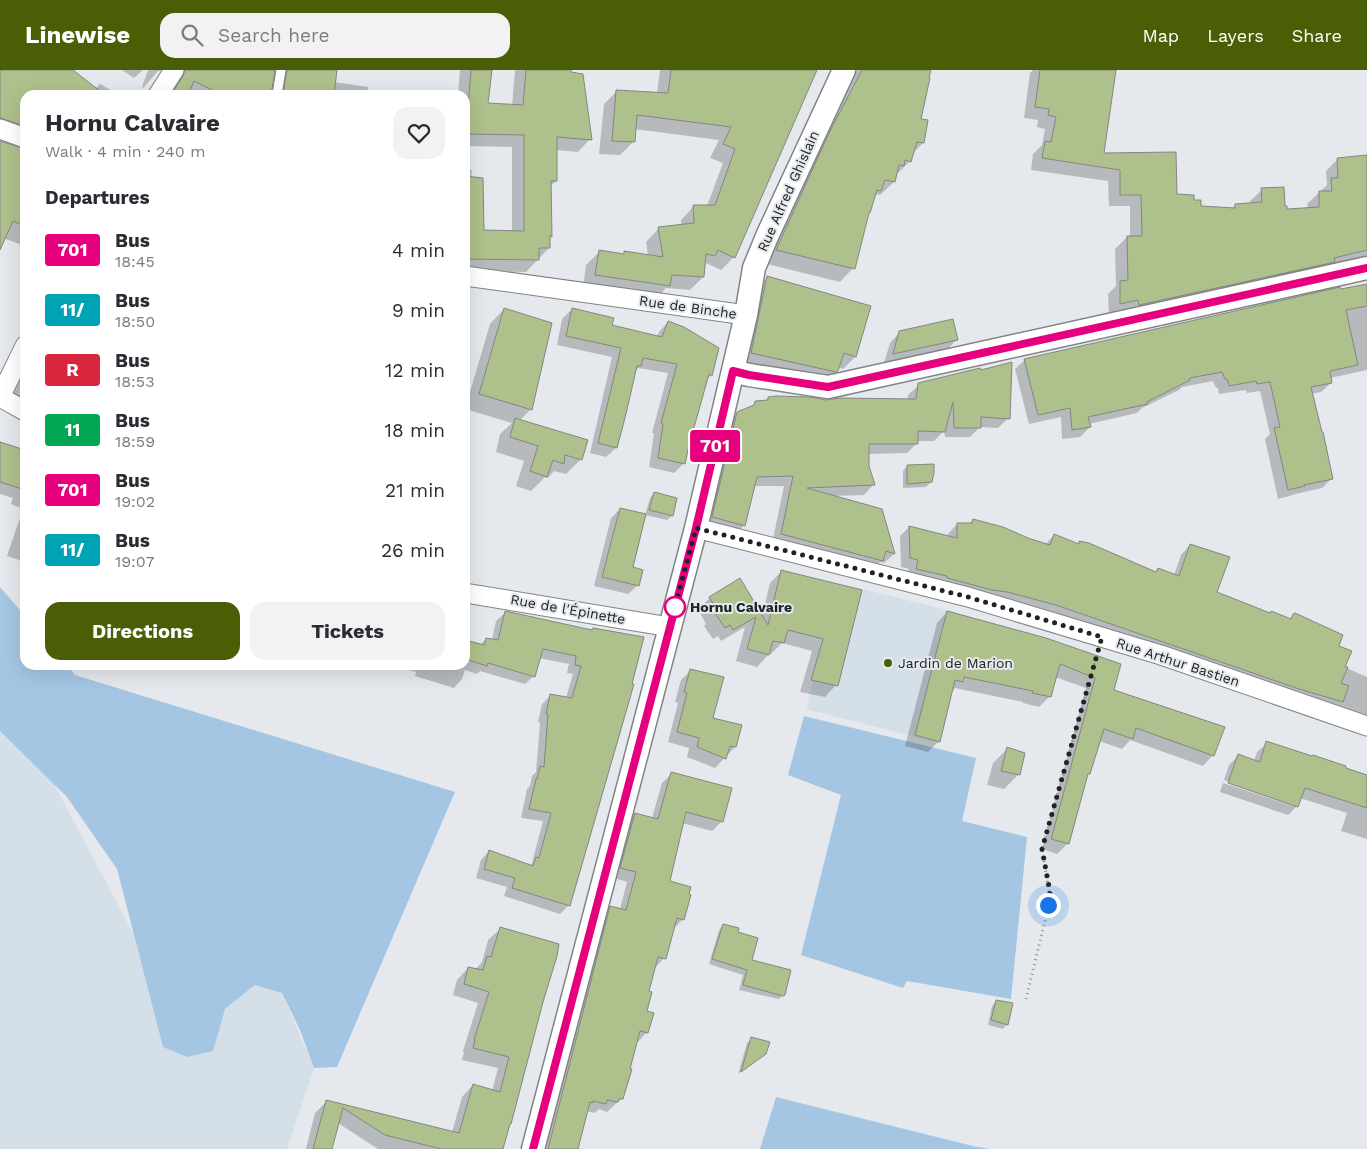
<!DOCTYPE html>
<html lang="en">
<head>
<meta charset="utf-8">
<style>
	:root { --surface:#fff; --page:#f2f2f3; --text:#2b2b33; --muted:#7c7c81; --accent:#4a5e06 }
	body { margin:0; font-family:"Work Sans",sans-serif; background:var(--page); color:var(--text); height:100vh; display:flex; flex-direction:column; font-size:19px; white-space:nowrap }
	* { box-sizing:border-box; margin:0 }
	p { font-size:16px; color:var(--muted) }
	.icon { flex:none; width:28px; height:28px; fill:none; stroke:currentColor; stroke-width:2; stroke-linecap:round; stroke-linejoin:round }
	.map { position:relative; flex:1; overflow:hidden }
	.side { position:absolute; left:20px; top:20px; width:450px; height:580px; display:flex; flex-direction:column; background:var(--surface); border-radius:15px; box-shadow:0 5px 20px #0002 }
	.side>* { flex:none }
	.badge { padding:0 10px; border-radius:4px; font-size:18px; line-height:32px }
	.you { position:absolute; width:25px; height:25px; margin:-12px; border:4px solid #fff; border-radius:50%; background:#1a73e8; box-shadow:0 0 0 8px #1a73e833 }
	.map>.badge { position:absolute; translate:-50% -50%; box-shadow:0 0 0 2px #fff }
	h2 { padding:0 25px; font-size:19px; line-height:45px }
	.round { display:grid; place-items:center; flex:none; width:52px; height:52px; border-radius:15px; background:var(--page) }
	.headline { display:flex; align-items:center; justify-content:space-between; height:85px; padding:0 25px }
	h1 { font-size:24px; font-weight:700; line-height:38px }
	.cta { display:flex; gap:10px; margin-top:auto; padding:10px 25px }
	.cta a { flex:1; height:58px; border-radius:15px; background:var(--accent); color:#fff; font-size:20px; font-weight:700; line-height:58px; text-align:center }
	.cta a+a { background:var(--page); color:var(--text) }
	ul { padding:0; list-style:none }
	li { display:flex; align-items:center; gap:15px; height:60px; padding:0 25px }
	li div { flex:1 }
	li b { display:block; font-size:19px }
	li em { font-style:normal }
	li .badge { min-width:55px; font-weight:700; text-align:center }
	header { display:flex; align-items:center; gap:30px; box-sizing:border-box; height:70px; padding:0 25px; background:var(--accent); color:#fff }
	header strong { font-size:24px }
	nav { display:flex; gap:28px; margin-inline-start:auto; font-size:18px }
	.search { width:350px; height:45px; background:var(--page); display:flex; align-items:center; gap:12px; box-sizing:border-box; padding:0 18px; border-radius:15px; color:var(--muted); font-size:19px }
	.map>svg:first-child { display:block }
	.built { fill:#d5dfe8 }
	.green { fill:#a5c6e3 }
	.shadow { fill:#0003 }
	.building { fill:#aec08b; stroke:#848681 }
	.lines { fill:none; stroke-linecap:round; stroke-linejoin:round }
	.service-casing { stroke:#808487; stroke-width:11 }
	.minor-casing { stroke:#808487; stroke-width:21 }
	.tertiary-casing { stroke:#808487; stroke-width:25 }
	.path { stroke:#8b8e91; stroke-width:3; stroke-dasharray:1 4; stroke-linecap:butt }
	.service { stroke:#fff; stroke-width:9 }
	.minor { stroke:#fff; stroke-width:19 }
	.tertiary { stroke:#fff; stroke-width:22 }
	.line-casing { stroke:#fff; stroke-width:11 }
	.line { stroke:#e6007e; stroke-width:8 }
	.walk { stroke:#202223; stroke-width:5; stroke-dasharray:0 9 }
	.stop-dot { fill:#fff; stroke:#e6007e; stroke-width:2.5 }
	.poi-dot { fill:#4a5e06; stroke:#e5e9ed; stroke-width:2 }
	.labels { text-anchor:middle; dominant-baseline:central; stroke-width:4; stroke-linejoin:round; paint-order:stroke }
	.street-label { font-size:14px; fill:#202223; stroke:#e5e9ed }
	.stop-label { font-size:14px; font-weight:bold; fill:#202223; stroke:#e5e9ed; text-anchor:start }
	.poi-label { font-size:14px; fill:#202223; stroke:#e5e9ed; text-anchor:start }
</style>
</head>
<body>
<header>
<strong>Linewise</strong>
<div class="search"><svg class="icon" aria-label="search" viewBox="0 0 24 24"><circle cx="10" cy="10" r="6"/><path d="M15 15l6 6"/></svg>Search here</div>
<nav><a>Map</a><a>Layers</a><a>Share</a></nav>
</header>
<div class="map">
<svg width="1367" height="1079" viewBox="0 0 1367 1079">
	<rect width="100%" height="100%" fill="#e5e9ed"/>
	<path class="built" d="M838,513L970,546L939,673L806,639Z
		M0,657L54,714L134,865L163,977L225,939L255,915L282,923L314,998L287,1079H0Z"/>
	<path class="green" d="M0,517L25,546V595H67L75,605L455,722L337,997L314,998L300,960L282,923L255,915L225,939L213,981L187,987L163,977L117,799L67,727L0,661Z
		M804,646L976,688L962,751L1027,767L1011,929L907,911L903,918L801,885L841,725L788,705Z
		M776,1027L973,1076L990,1079H760Z"/>
	<path class="shadow" d="M0,0H71L95,19L100,14L114,22L111,25H25V72L0,60Z
		M122,0H143L134,8Z
		M148,0H335L334,12L368,17L367,25H274L275,13L272,6L270,25H168L167,2L161,1H158L143,18L142,17Z
		M460,0H490L487,34L512,36L515,0H570L590,69L578,82L556,80V111L550,117V166L549,168V178L526,202L465,201V100H472L471,108L482,161L512,162V77L465,76V25H458Z
		M660,0H816L734,187L721,200L706,193L704,196L703,207L690,220L666,218L656,229L583,218L586,195L600,181L622,185L625,183L648,186L646,172L659,158L681,156V150L694,136H707L723,93L710,88L719,70L634,59L633,72L620,85L599,84L604,34L617,21L657,23Z
		M857,0H930L919,50L927,51L923,73L913,83L910,91L897,104H896L894,112L880,125L877,124L873,127L867,145L853,198L840,212L763,193L816,78Z
		M1033,0H1114L1103,84L1176,125L1192,131L1200,137L1232,139L1235,135L1250,134V131L1262,120L1286,140L1308,139L1307,134L1327,115L1326,101L1338,89L1367,86V188L1109,245L1108,224L1116,216L1115,179L1127,167H1130V136H1109L1108,111L1031,100L1033,84L1042,75L1045,59L1037,57L1038,50L1024,48L1030,3Z
		M0,72L25,80V176L0,167Z
		M767,208L870,237L855,287L843,299L838,297L837,301L824,313L739,295L755,220Z
		M1367,215V300L1330,308L1331,313L1321,322L1311,324L1332,408L1322,418L1295,424L1293,425L1278,429L1265,369L1270,364L1260,321L1247,323L1246,320L1219,324L1218,318H1216L1213,311L1182,317L1179,320L1142,338L1137,343L1089,354L1090,357L1080,367L1062,369L1061,347L1029,354L1015,299L1025,290Z
		M504,239L531,339L519,351L581,389L566,404L554,401L548,408L545,407L531,421L516,416L524,391L496,382L500,364L512,353L465,339L490,254Z
		M572,239L611,256L657,267L659,262L668,252L711,305L706,310L684,393L674,403L649,397L654,363H652L668,303L638,298L635,301L616,378L606,387L590,383L612,287L557,275L562,249Z
		M900,262L956,270L947,280L884,293L890,273Z
		M25,294V342L8,331Z
		M919,315L1008,348L998,358L980,357L970,367H945L944,361L934,371H917V373L907,383L868,384V396L873,415L864,425L832,426L894,484L884,493L880,492L872,500L772,474L784,416H753L744,455L734,465L703,456L727,353L737,343L751,337L756,332L765,331L768,328L826,331L908,330V325Z
		M0,379L25,381V488L22,491L7,486L23,439L11,434L13,428L0,424Z
		M907,396L931,412L926,417L903,418V401Z
		M654,423L672,446L667,450L645,445L650,428Z
		M620,439L632,498L638,515L628,524L594,516L611,448Z
		M973,450L1045,475L1054,465L1077,475L1080,472L1155,502L1158,499L1174,505L1181,485L1190,475L1216,523L1270,544L1289,549L1294,545L1338,576L1344,597L1367,607V653L907,508L909,499L901,497L900,466L909,457L948,467V464L957,454H969Z
		M782,501L860,521L836,615L825,627L800,622L812,581L782,573L771,584H769L757,597L736,591L745,557L721,571L718,566L713,569L704,556L706,554L698,539L710,528L762,547L770,513Z
		M947,542L1046,569L1112,621L1213,685L1203,696L1130,670L1122,679L1099,671L1089,704L1086,707L1068,773L1057,784L1042,779L1086,618L1055,607L1050,626L1039,637L1023,633V632L955,618L951,622L939,671L928,682L905,676L937,553Z
		M505,543L592,561L569,835L560,844L504,826L507,817L476,808L481,790L489,781L529,796L532,793L543,751L521,748L527,719L530,716L532,706L536,702L540,653L538,652L542,634L551,625L566,628L573,604L567,603L569,594L539,588L534,606L525,614L480,601L477,604L465,600L462,609L454,618L415,606L416,602L391,595H465V571L480,575L486,569L492,570L496,551Z
		M315,595H333L329,599Z
		M691,600L711,649L735,677L715,698L687,687L689,678L668,672L678,633L675,632L681,610Z
		M1267,673L1367,706V769L1341,761L1347,743L1300,728L1297,736L1288,745L1220,722L1223,713L1293,736V734L1224,710L1229,695L1238,686L1254,691L1257,682Z
		M1007,679L1018,705L1004,719L987,715L993,693Z
		M671,704L722,751L712,761L682,753L669,812L683,849L673,859L664,888L655,898L648,922L646,942L647,962L638,972H636L621,1029L607,1042L599,1039L595,1043L586,1041L577,1077L580,1079H541L601,847L611,837L620,839L627,812L611,807L625,754L635,744L652,748L662,713Z
		M723,855L750,891L784,924L779,929L739,920L743,905L709,894L719,860Z
		M500,859L558,874L502,1079H378L338,1053L331,1079H306L315,1043L327,1031L452,1062L462,1027L473,1015L492,1021L498,998L462,990L464,982L463,981L478,933L453,925L457,910L468,898L476,899L482,892L488,870Z
		M996,931L1007,954L1003,959L988,955L992,936Z
		M751,969L765,984L738,1004L747,973Z"/>
	<path class="building" d="M0,0H73L105,25H25V56L0,48Z
		M185,0H275L271,25H222L194,11L188,25H171L183,6Z
		M287,0H337L334,25H283Z
		M471,0H492L488,33L523,35L526,0H571V2L583,4L592,70L557,67V111H551L552,167L550,166V178H539V190L465,189V106L483,108L484,160L524,161V65L466,64Z
		M671,0H817L735,188L718,180L715,186L706,184L704,207L672,205L670,216L595,205L599,180L624,184V181L663,187L658,157L694,153L693,135H715L735,79L723,74L731,57L637,45L635,72L612,71L616,20L668,23Z
		M862,0H931L929,7L930,8L921,49L928,50L924,73L917,72L911,92L905,90L904,96L899,95L895,112L885,110L881,121L877,120L870,143H869L855,199L776,180L829,63Z
		M1040,0H1116L1104,83L1176,82L1177,124L1194,125V130H1201V136L1235,138V134L1262,132L1261,118L1284,117L1285,136H1287V139L1319,137V121H1332L1331,108H1338L1337,88L1367,85V180L1334,188L1335,192L1139,235L1138,230L1120,234V211L1128,210L1127,166H1142L1141,125H1120V100L1042,88L1045,71L1051,72L1056,47L1048,45L1049,39L1035,37Z
		M0,71L25,79V156L13,151L0,180Z
		M767,206L871,236L856,287L844,283L838,301L836,302L751,283Z
		M1367,214V236L1346,240L1358,295L1330,301L1332,313L1311,317L1322,362H1323L1333,409L1304,415L1305,416L1288,420L1274,358L1280,357L1270,312L1257,314L1256,311L1229,316L1227,309H1225L1222,302L1190,308V310L1147,332L1148,334L1088,347L1091,357L1072,360L1070,338L1038,345L1024,289L1340,217L1341,219Z
		M504,238L552,253L532,340L479,324Z
		M572,238L614,248L612,255L662,267L668,251L684,257L719,278L712,306L709,304L693,361H692L685,394L658,388L663,354L661,353L677,294L643,288L641,296H637L625,348L617,378L598,373L621,278L566,266Z
		M953,249L958,270L893,284L899,261Z
		M1012,292L1010,349L981,347V358H954L953,332L945,362L918,361V374H869V396L875,415L807,418L882,439L895,484L886,481L883,491L781,464L793,406L757,407L745,456L712,447L737,342L754,335L755,331L768,330V327L776,326L810,327L826,330L840,328L916,329L918,313L980,298L981,300Z
		M515,348L588,370L582,390L565,385L564,394L553,390L547,407L530,401L538,376L510,367Z
		M0,372L25,380V420L0,412Z
		M934,394V403L932,412L907,414V395Z
		M654,422L677,428L673,446L649,440Z
		M620,438L646,444L633,497L643,500L639,516L602,507Z
		M973,449L1003,457L1028,468L1050,475L1054,464L1079,474V471L1089,473L1156,502L1158,498L1179,506L1190,474L1230,487L1217,522L1270,543L1271,541L1291,549L1293,544L1295,543L1343,565L1339,576L1352,581L1345,597H1348L1341,613L1349,616L1343,632L1299,619L1056,535L1007,522L992,520L947,508V506L916,499L918,490L910,488L909,456L957,468V453H972Z
		M781,500L862,520L838,616L811,610L823,569L788,560L784,573L773,571L769,585L747,579L756,547L733,560L730,555L725,558L715,543L718,541L709,527L740,508L768,555Z
		M505,541L592,560L593,558L644,567L632,614H634L570,836L512,818L515,808L484,799L489,780L533,796L536,787L539,788L551,743L529,739L536,709H537L540,696L544,697L548,644H546L550,624L572,628L581,596L575,595L576,586L543,579L535,607L488,593L487,596L465,589V570L484,575L486,568L498,570Z
		M947,541L1046,568L1121,594L1114,620L1225,657L1214,686L1136,658L1133,669L1104,659L1090,704H1088L1069,774L1051,769L1095,608L1060,594L1051,627L1032,623L1033,621L964,607L963,612L955,610L940,672L915,665Z
		M690,599L724,607L713,648L742,655L736,677L730,676L726,689L697,677L699,668L677,662L687,623L684,622Z
		M1266,671L1312,686L1313,685L1346,696V698L1367,705V738L1305,718L1298,737L1228,713L1238,684L1260,692Z
		M1007,677L1025,683L1020,705L1001,701Z
		M671,702L732,718L723,752L686,742L670,811L691,817L689,824L691,825L684,850L677,848L666,889L658,887L649,921L652,922L647,941L654,943L648,963L640,961L630,999H632L623,1029H619L618,1032L607,1030L606,1034L593,1031V1033L590,1032L578,1079H548L610,836L626,840L636,802L620,798L635,743L658,749Z
		M723,854L739,858L738,862L758,868L752,890L791,900L785,925L783,926L743,915L747,900L712,889Z
		M500,857L559,874L557,886L543,932L511,1054H510L503,1079H441L385,1065L343,1038L332,1079H313L326,1030L459,1063L473,1014L500,1022L509,987L473,978L475,970H474L489,922L464,914L468,897L483,900L487,886L491,887Z
		M996,930L1013,933L1008,955L991,950Z
		M751,967L770,972L766,984L741,1002Z"/>
	<g class="lines">
		<defs>
			<path id="service" d="M277,25L281,0"/>
			<path id="minor" d="M158,25L174,0
				M0,59L25,68
				M465,206L746,245
				M25,276L0,327L25,341
				M696,458L968,527L1161,585L1367,656
				M465,523L670,557"/>
			<path id="tertiary" d="M733,301L749,305L828,317L1367,198
				M533,1079L696,458L746,245L754,198L768,164L844,0"/>
		</defs>
		<use href="#service" class="service-casing"/>
		<use href="#minor" class="minor-casing"/>
		<use href="#tertiary" class="tertiary-casing"/>
		<path class="path" d="M1026,929L1046,847L1049,822L1042,779L1097,585"/>
		<use href="#service" class="service"/>
		<use href="#minor" class="minor"/>
		<use href="#tertiary" class="tertiary"/>
	</g>
	<g class="lines">
		<defs>
			<path id="line" d="M533,1079L696,458L733,301L749,305L828,317L1367,198"/>
		</defs>
		<use href="#line" class="line-casing"/>
		<use href="#line" class="line"/>
		<path class="walk" d="M675,537L674,540L696,458L968,527L1102,567L1042,779L1050,822L1048,835"/>
	</g>
	<circle class="stop-dot" cx="675" cy="537" r="10"/>
	<circle class="poi-dot" cx="888" cy="593" r="5"/>
	<g class="labels">
		<g class="street-label">
			<text transform="translate(788 121) rotate(-66)">Rue Alfred Ghislain</text>
			<text transform="translate(688 237) rotate(8)">Rue de Binche</text>
			<text transform="translate(568 539) rotate(10)">Rue de l'Épinette</text>
			<text transform="translate(1178 592) rotate(18)">Rue Arthur Bastien</text>
		</g>
		<g class="stop-label">
			<text x="690" y="537">Hornu Calvaire</text>
		</g>
		<g class="poi-label">
			<text x="898" y="593">Jardin de Marion</text>
		</g>
	</g>
</svg>
<div class="you" style="left:1048px;top:835px"></div>
<b class="badge" style="left:715px;top:376px;background:#e6007e;color:#fff">701</b>
<section class="side">
<div class="headline"><div><h1>Hornu Calvaire</h1><p>Walk · 4 min · 240 m</p></div><a class="round"><svg class="icon" aria-label="heart" viewBox="0 0 24 24"><path d="M12 20l-8-8c-3-5 5-10 8-4 3-6 11-1 8 4z"/></svg></a></div>
<h2>Departures</h2>
<ul>
<li><span class="badge" style="background:#e6007e;color:#fff">701</span><div><b>Bus</b><p>18:45</p></div><em>4 min</em></li>
<li><span class="badge" style="background:#00a3b4;color:#fff">11/</span><div><b>Bus</b><p>18:50</p></div><em>9 min</em></li>
<li><span class="badge" style="background:#d7263d;color:#fff">R</span><div><b>Bus</b><p>18:53</p></div><em>12 min</em></li>
<li><span class="badge" style="background:#00a651;color:#fff">11</span><div><b>Bus</b><p>18:59</p></div><em>18 min</em></li>
<li><span class="badge" style="background:#e6007e;color:#fff">701</span><div><b>Bus</b><p>19:02</p></div><em>21 min</em></li>
<li><span class="badge" style="background:#00a3b4;color:#fff">11/</span><div><b>Bus</b><p>19:07</p></div><em>26 min</em></li>
</ul>
<div class="cta"><a>Directions</a><a>Tickets</a></div>
</section>
</div>
</body>
</html>
